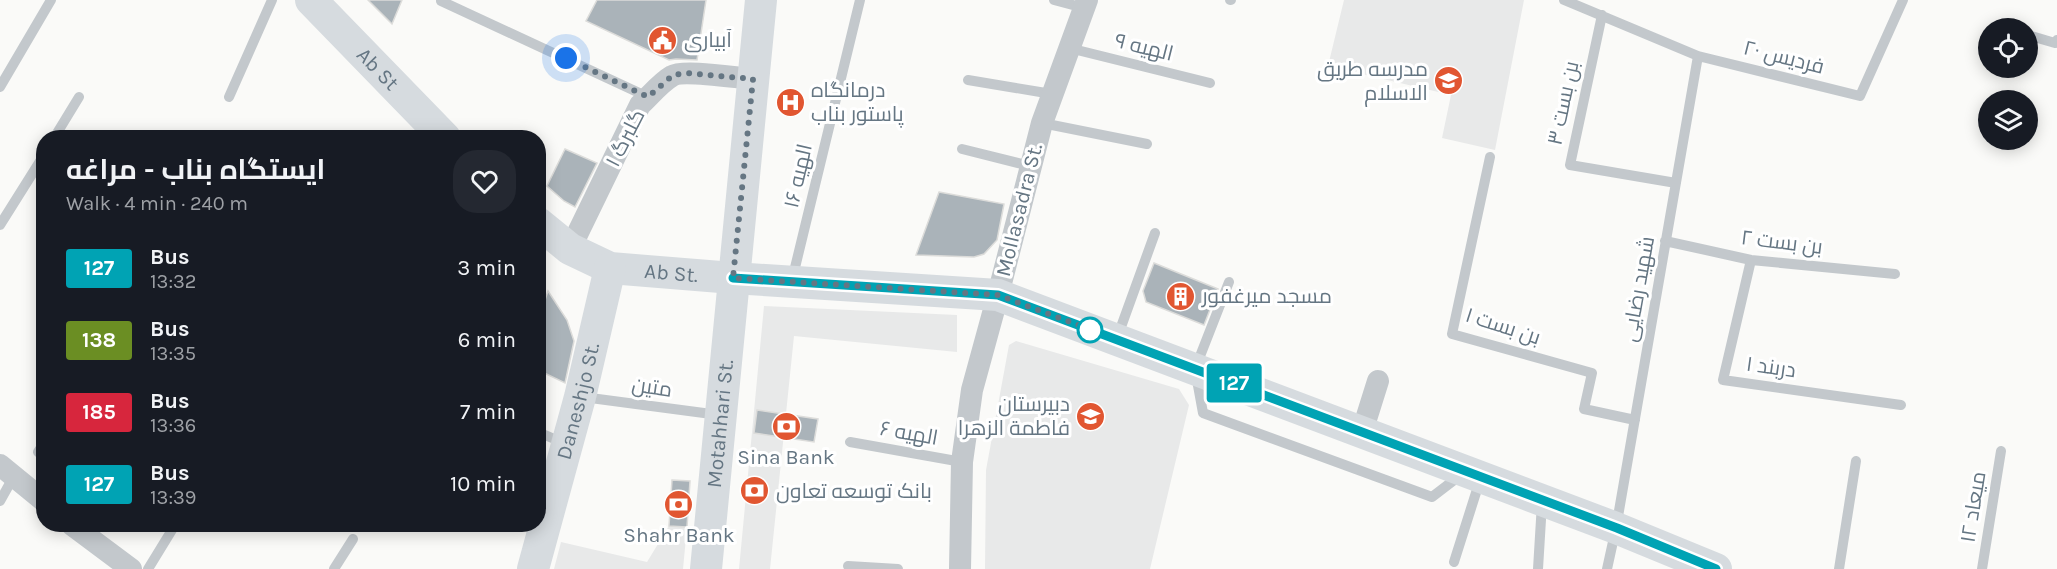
<!DOCTYPE html>
<html lang="en">
<head>
<meta charset="utf-8">
<style>
	:root { --surface:#171b24; --page:#242831; --text:#f1f3f6; --muted:#9ea1a6 }
	body { margin:0; font-family:Karla,Cairo,sans-serif; background:var(--page); color:var(--text); height:100vh; display:flex; flex-direction:column; font-size:22px; white-space:nowrap }
	* { box-sizing:border-box; margin:0 }
	p { font-size:20px; color:var(--muted) }
	.icon { flex:none; width:33px; height:33px; fill:none; stroke:currentColor; stroke-width:2; stroke-linecap:round; stroke-linejoin:round }
	.map { position:relative; flex:1; overflow:hidden }
	.details { position:absolute; left:36px; top:130px; width:510px; height:402px; display:flex; flex-direction:column; background:var(--surface); border-radius:24px; box-shadow:0 3px 15px #0003 }
	.details>* { flex:none }
	.badge { padding:0 12px; border-radius:4px; font-size:21px; line-height:39px }
	.controls { position:absolute; left:1978px; top:18px; display:grid; gap:12px }
	.controls a { display:grid; place-items:center; width:60px; height:60px; border-radius:50%; background:var(--surface); box-shadow:0 3px 15px #0003; font-size:30px }
	.you { position:absolute; width:30px; height:30px; margin:-15px; border:4px solid #fff; border-radius:50%; background:#1a73e8; box-shadow:0 0 0 9px #1a73e833 }
	.map>.badge { position:absolute; translate:-50% -50%; box-shadow:0 0 0 3px #fff }
	.round { display:grid; place-items:center; flex:none; width:63px; height:63px; border-radius:24px; background:var(--page) }
	.head { display:flex; align-items:center; justify-content:space-between; height:102px; padding:0 30px }
	h1 { font-size:28px; font-weight:700; line-height:45px }
	ul { padding:0; list-style:none }
	li { display:flex; align-items:center; gap:18px; height:72px; padding:0 30px }
	li div { flex:1 }
	li b { display:block; font-size:22px }
	li em { font-style:normal }
	li .badge { min-width:66px; font-weight:700; text-align:center }
	.map>svg:first-child { display:block }
	.built { fill:#e8e9e9 }
	.building { fill:#aab3b9; stroke:#dcdcda; stroke-width:1.5 }
	.lines { fill:none; stroke-linecap:round; stroke-linejoin:round }
	.lane { stroke:#c3c8cc; stroke-width:10 }
	.street { stroke:#c3c8cc; stroke-width:22 }
	.secondary { stroke:#d6dbdf; stroke-width:32 }
	.line-casing { stroke:#fff; stroke-width:14 }
	.line { stroke:#00a3b4; stroke-width:9 }
	.walk { stroke:#657683; stroke-width:6; stroke-dasharray:0 10.8 }
	.stop-dot { fill:#fff; stroke:#00a3b4; stroke-width:3 }
	.labels { text-anchor:middle; dominant-baseline:central; stroke-width:6; stroke-linejoin:round; paint-order:stroke }
	.poi-label { font-size:21px; fill:#657683; stroke:#fff; text-anchor:start }
	.street-label { font-size:21px; fill:#657683; stroke:#fff }
</style>
</head>
<body>
<div class="map">
<svg width="2057" height="569" viewBox="0 0 2057 569">
	<rect width="100%" height="100%" fill="#fafaf8"/>
	<path class="built" d="M1344,0H1524L1495,150L1442,138L1451,95L1328,66Z
		M764,306L957,315V352L794,336L770,569H739Z
		M1016,341L1179,389L1189,405L1150,569H985L986,470L1009,345Z
		M669,526L687,527L683,569H554L561,542L647,562Z"/>
	<path class="building" d="M368,0H402L392,24Z
		M597,0H706L697,60L676,59L669,60L586,21Z
		M565,149L597,163L575,207L564,201L547,186Z
		M939,192L1004,204L997,240L984,254L974,257L916,255Z
		M1154,263L1218,289L1204,325L1146,302L1143,291Z
		M548,291L567,320L574,341L565,383L538,370V321Z
		M757,410L818,419L814,442L754,433Z
		M672,480L690,481L687,527L669,526Z"/>
	<g class="lines">
		<path class="lane" d="M1054,0L1084,8
			M1230,0H1231
			M1564,0L1698,56L1860,96L1903,0
			M441,1L648,97
			M1602,15L1570,165L1676,183
			M2028,35L2055,43L2057,40
			M1069,48L1210,83
			M968,80L1052,94
			M0,87L51,0
			M229,97L272,0
			M1042,123L1147,144
			M54,138L79,97
			M962,149L1030,166
			M1490,157L1452,334L1592,373L1584,409L1635,420
			M0,225L44,155
			M1665,241L1751,260L1895,274
			M1751,260L1723,380L1901,405
			M792,280L860,0
			M1229,282L1195,369L1203,413L1432,497L1462,474
			M1117,338L1155,233
			M583,397L719,415
			M538,432L566,444
			M850,442L962,462
			M44,443L38,452L44,456
			M0,501L14,476
			M1454,562L1480,480
			M848,566L898,569
			M148,569L175,525
			M334,569L353,539
			M1538,569L1542,503
			M1607,569L1616,528L1698,56
			M1839,569L1856,461
			M1982,569L2001,451"/>
		<path class="street" d="M570,249L640,105C650,96 660,83 672,76C683,69 737,78 753,79
			M1362,432L1378,381
			M0,465L44,501
			M72,525L131,569
			M960,569L962,462L972,390L998,295L1042,123L1087,0"/>
		<g class="secondary">
			<path id="s1" d="M311,0L445,138"/>
			<path id="s2" d="M538,223L570,249L610,268L733,278L998,295L1616,528L1716,569"/>
			<path id="s3" d="M533,569L580,397L610,268"/>
			<path id="s4" d="M706,569L761,0"/>
		</g>
	</g>
	<g class="lines">
		<defs>
			<path id="line" d="M733,278L998,295L1617,528L1716,569"/>
		</defs>
		<use href="#line" class="line-casing"/>
		<use href="#line" class="line"/>
		<path class="walk" d="M566,58L648,97L673,75L686,73L753,79L733,278L998,295L1097,332L1090,330"/>
	</g>
	<defs>
		<symbol id="civic-disc" viewBox="-11 -11 22 22"><circle r="9.5" fill="#e15631" stroke="#fff"/><path d="M-.6-6.5H3V-4.5H.6V-3L4-1V1h2V6H-6V1h2V-1L-.6-3ZM-1.2 2.5V6h2.4V2.5Z" fill="#fff"/></symbol>
		<symbol id="school-disc" viewBox="-11 -11 22 22"><circle r="9.5" fill="#e15631" stroke="#fff"/><path d="M0-5L7-2L0 1L-7-2ZM-4 1L0 2.5L4 1V4Q0 6-4 4Z" fill="#fff"/></symbol>
		<symbol id="hospital-disc" viewBox="-11 -11 22 22"><circle r="9.5" fill="#e15631" stroke="#fff"/><path d="M-5-5h3v3.5h4V-5h3V5h-3V1.5h-4V5h-3Z" fill="#fff"/></symbol>
		<symbol id="building-disc" viewBox="-11 -11 22 22"><circle r="9.5" fill="#e15631" stroke="#fff"/><path d="M-4-6H4V6H1V3H-1V6H-4ZM-2.5-4.3h1.7v1.8h-1.7ZM.8-4.3h1.7v1.8H.8ZM-2.5-1h1.7V.8h-1.7ZM.8-1h1.7V.8H.8Z" fill="#fff"/></symbol>
		<symbol id="bank-disc" viewBox="-11 -11 22 22"><circle r="9.5" fill="#e15631" stroke="#fff"/><path d="M-6-4H6V4H-6ZM0-2.3a2.3 2.3 0 1 0 0 4.6a2.3 2.3 0 1 0 0-4.6Z" fill="#fff"/></symbol>
	</defs>
	<g fill-rule="evenodd">
		<use href="#civic-disc" x="646" y="24" width="33" height="33"/>
		<use href="#school-disc" x="1432" y="64" width="33" height="33"/>
		<use href="#hospital-disc" x="774" y="86" width="33" height="33"/>
		<use href="#building-disc" x="1164" y="280" width="33" height="33"/>
		<use href="#school-disc" x="1074" y="400" width="33" height="33"/>
		<use href="#bank-disc" x="770" y="410" width="33" height="33"/>
		<use href="#bank-disc" x="738" y="474" width="33" height="33"/>
		<use href="#bank-disc" x="662" y="488" width="33" height="33"/>
	</g>
	<circle class="stop-dot" cx="1090" cy="330" r="12"/>
	<g class="labels">
		<g class="poi-label">
			<text x="684" y="40">آبیاری</text>
			<text x="1428" y="69" text-anchor="end">مدرسه طریق<tspan x="1428" dy="24">الاسلام</tspan></text>
			<text x="811" y="90">درمانگاه<tspan x="811" dy="24">پاستور بناب</tspan></text>
			<text x="1202" y="296">مسجد میرغفور</text>
			<text x="1070" y="404" text-anchor="end">دبیرستان<tspan x="1070" dy="24">فاطمة الزهرا</tspan></text>
			<text x="786" y="457" text-anchor="middle">Sina Bank</text>
			<text x="776" y="491">بانک توسعه تعاون</text>
			<text x="679" y="535" text-anchor="middle">Shahr Bank</text>
		</g>
		<g class="street-label">
			<text transform="translate(1144 47) rotate(14)">الهیه ۹</text>
			<text transform="translate(1784 57) rotate(14)">فردیس ۲۰</text>
			<text stroke="none"><textPath href="#s1" startOffset="96">Ab St</textPath></text>
			<text transform="translate(1563 103) rotate(-78)">بن بست ۳</text>
			<text transform="translate(625 138) rotate(-63)">گلبرگ ۱</text>
			<text transform="translate(798 176) rotate(-77)">الهیه ۱۶</text>
			<text transform="translate(1019 210) rotate(-76)">Mollasadra St.</text>
			<text transform="translate(1782 242) rotate(7)">بن بست ۲</text>
			<text stroke="none"><textPath href="#s2" startOffset="147">Ab St.</textPath></text>
			<text transform="translate(1638 289) rotate(-80)">شهید رضایی</text>
			<text transform="translate(1503 326) rotate(18)">بن بست ۱</text>
			<text transform="translate(1771 367) rotate(8)">دربند ۱</text>
			<text transform="translate(652 387) rotate(8)">متین</text>
			<text stroke="none"><textPath href="#s3" startOffset="174">Daneshjo St.</textPath></text>
			<text stroke="none"><textPath href="#s4" startOffset="146">Motahhari St.</textPath></text>
			<text transform="translate(909 433) rotate(10)">الهیه ۶</text>
			<text transform="translate(1973 507) rotate(-81)">میعاد ۱۲</text>
		</g>
	</g>
</svg>
<div class="controls">
<a><svg class="icon" aria-label="locate" viewBox="0 0 24 24"><circle cx="12" cy="12" r="6"/><path d="M12 2v4M12 18v4M2 12h4M18 12h4"/></svg></a>
<a><svg class="icon" aria-label="layers" viewBox="0 0 24 24"><path d="M12 4l9 5-9 5-9-5zM3 14l9 5 9-5"/></svg></a>
</div>
<div class="you" style="left:566px;top:58px"></div>
<b class="badge" style="left:1234px;top:383px;background:#00a3b4;color:#fff">127</b>
<section class="details">
<div class="head"><div><h1>ایستگاه بناب - مراغه</h1><p>Walk · 4 min · 240 m</p></div><a class="round"><svg class="icon" aria-label="heart" viewBox="0 0 24 24"><path d="M12 20l-8-8c-3-5 5-10 8-4 3-6 11-1 8 4z"/></svg></a></div>
<ul>
<li><span class="badge" style="background:#00a3b4;color:#fff">127</span><div><b>Bus</b><p>13:32</p></div><em>3 min</em></li>
<li><span class="badge" style="background:#6b8e23;color:#fff">138</span><div><b>Bus</b><p>13:35</p></div><em>6 min</em></li>
<li><span class="badge" style="background:#d7263d;color:#fff">185</span><div><b>Bus</b><p>13:36</p></div><em>7 min</em></li>
<li><span class="badge" style="background:#00a3b4;color:#fff">127</span><div><b>Bus</b><p>13:39</p></div><em>10 min</em></li>
</ul>
</section>
</div>
</body>
</html>
